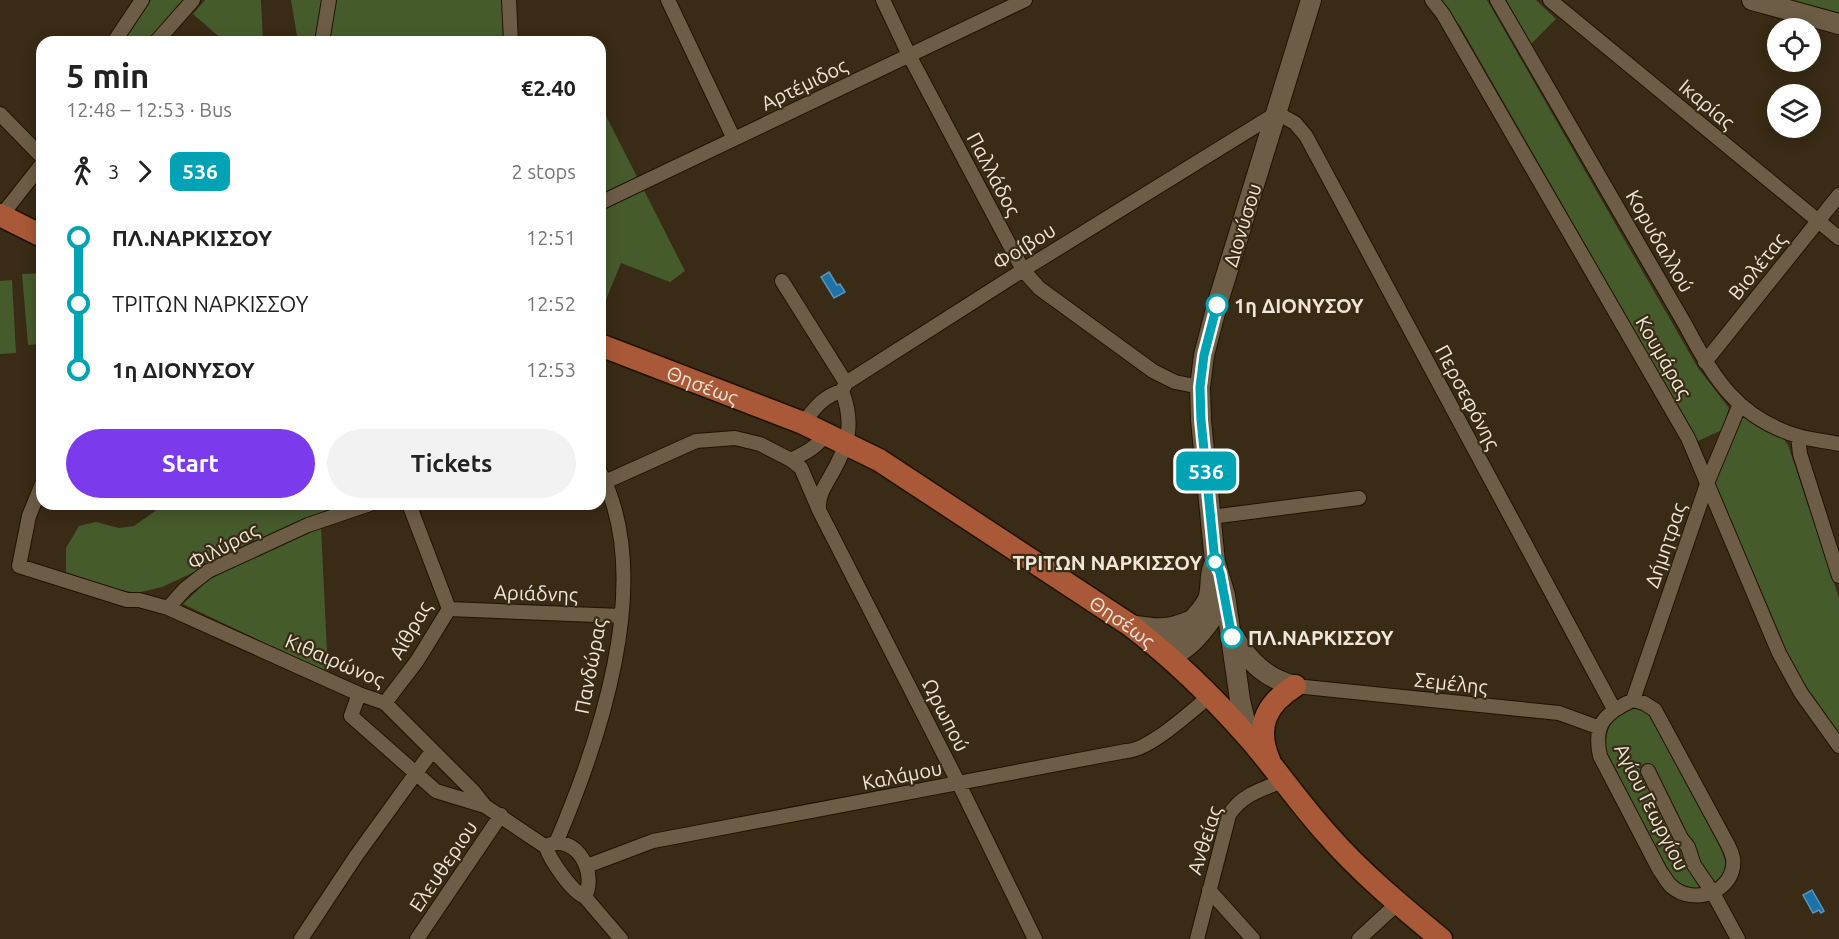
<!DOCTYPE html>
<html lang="en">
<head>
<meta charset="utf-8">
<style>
	:root { --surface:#fff; --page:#f2f2f2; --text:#222; --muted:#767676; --accent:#7c3aed }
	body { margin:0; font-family:Ubuntu,sans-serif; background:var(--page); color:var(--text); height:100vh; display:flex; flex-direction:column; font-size:22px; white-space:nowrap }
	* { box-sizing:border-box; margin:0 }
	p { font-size:20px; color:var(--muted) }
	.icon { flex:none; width:33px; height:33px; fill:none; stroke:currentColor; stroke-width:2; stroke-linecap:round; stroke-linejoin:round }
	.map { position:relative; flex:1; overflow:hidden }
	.side { position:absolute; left:36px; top:36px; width:570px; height:474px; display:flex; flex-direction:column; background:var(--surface); border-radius:18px; box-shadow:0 3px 15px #0003 }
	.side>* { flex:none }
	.badge { padding:0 12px; border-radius:9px; font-size:21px; line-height:39px }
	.controls { position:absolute; left:1767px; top:18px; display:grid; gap:12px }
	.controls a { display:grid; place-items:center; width:54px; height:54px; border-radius:50%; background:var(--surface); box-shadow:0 3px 15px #0003; font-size:30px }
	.map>.badge { position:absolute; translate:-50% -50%; box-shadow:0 0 0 3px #fff }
	.legs { display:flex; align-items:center; gap:9px; height:66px; padding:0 30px; font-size:20px }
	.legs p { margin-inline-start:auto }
	.overview { display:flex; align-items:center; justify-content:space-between; height:102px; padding:0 30px }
	h1 { font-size:33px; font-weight:700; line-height:45px }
	.button { display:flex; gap:12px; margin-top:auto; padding:12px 30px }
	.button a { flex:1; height:69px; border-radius:36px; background:var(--accent); color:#fff; font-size:24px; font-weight:700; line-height:69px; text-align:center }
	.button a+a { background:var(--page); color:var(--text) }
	ul { padding:0 30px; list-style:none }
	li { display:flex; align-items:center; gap:21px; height:66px; font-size:22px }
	li i { display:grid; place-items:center; width:9px; height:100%; margin:0 8px; background:currentColor }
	li i::after { content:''; width:15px; height:15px; margin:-8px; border:4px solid; border-radius:50%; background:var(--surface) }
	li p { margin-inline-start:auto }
	li:first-child i { background:linear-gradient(#0000 50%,currentColor 0) }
	li:last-child i { background:linear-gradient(currentColor 50%,#0000 0) }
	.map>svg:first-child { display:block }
	.green { fill:#465b2c }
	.water { fill:#1c72a9; stroke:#5b95b7; stroke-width:1.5 }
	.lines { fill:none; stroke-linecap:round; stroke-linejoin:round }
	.street-casing { stroke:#201300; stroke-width:16 }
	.secondary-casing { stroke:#201300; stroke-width:22 }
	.primary-casing { stroke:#201300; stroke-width:25 }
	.street { stroke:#6d5d46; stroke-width:14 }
	.secondary { stroke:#6d5d46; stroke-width:20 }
	.primary { stroke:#a95937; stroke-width:22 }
	.line-1-casing { stroke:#fff; stroke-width:14 }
	.line-1 { stroke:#00a3b4; stroke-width:9 }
	.stop-1-dot { fill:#fff; stroke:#00a3b4; stroke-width:3 }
	.labels { text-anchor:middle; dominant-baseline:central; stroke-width:4.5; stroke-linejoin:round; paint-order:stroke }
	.street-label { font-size:20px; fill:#efe6d8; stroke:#392b15 }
	.stop-label { font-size:20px; font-weight:bold; fill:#efe6d8; stroke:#392b15; text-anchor:start }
</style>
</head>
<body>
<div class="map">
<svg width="1839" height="939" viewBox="0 0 1839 939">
	<rect width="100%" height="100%" fill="#392b15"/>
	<path class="green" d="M151,0H185L147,42H123Z
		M205,0H261L263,42H279H225L193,14Z
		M291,0H503L506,42H298Z
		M1440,0H1487L1698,368L1729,408L1722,430L1698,441L1460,26Z
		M1504,0H1536L1556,19L1531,44Z
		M1776,0H1839V18Z
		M600,104L685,271L670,282L621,263L600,314Z
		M42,273V344L28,345L22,274Z
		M12,280L16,353L0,354V281Z
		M1741,416H1746L1782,437L1788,445L1839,598V737L1794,673L1713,479Z
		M165,504H351L315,516L162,587L136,593L101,586L66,572V548L79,526L96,522L119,528L134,526Z
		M321,527L328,673L183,604L207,581L237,564Z
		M1631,707L1640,708L1649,712L1720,847C1722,852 1726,860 1725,865C1724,890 1695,894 1677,882C1674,879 1671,875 1668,871C1654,845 1640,819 1626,793C1619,779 1607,763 1606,747C1605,728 1615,714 1631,707Z"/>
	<path class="water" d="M829,272L837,285L840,284L845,292L834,298L821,277Z
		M1812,890L1824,911L1821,913L1819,910L1813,913L1803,895Z"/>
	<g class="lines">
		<defs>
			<path id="street" d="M509,0L511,42
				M668,0L734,139
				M883,0L909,55L1023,270L1039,288L1153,371L1175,382L1200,387
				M1432,0L1443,14L1688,438L1779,653L1801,693L1839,746
				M1497,0L1686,326C1713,378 1738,418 1798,436C1811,440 1826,441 1839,444
				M1550,0L1839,238
				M114,42L142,0
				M156,42L193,0
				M322,42L329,0
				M0,114L42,157
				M600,203L1025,0
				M1,216L42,164
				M782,281L846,383
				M1705,362L1839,195
				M803,423C815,408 823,396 842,391L846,383L1023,270L1277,113L1295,123L1306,136L1614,709
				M1798,436L1800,454L1839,576
				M791,460C805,453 818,447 826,433
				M605,482L696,441L735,438L760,444L791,460L801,468L819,510L959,784L1035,939
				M42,484L29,516L19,566L127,600H139L168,608L359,694L385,703L474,792L485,806L546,847C550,860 572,892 585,897L621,939
				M819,508C818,497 824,487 830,477C848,446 855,425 842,391
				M1211,517L1359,498
				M168,608L185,589L208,571L308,525L370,504
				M449,609L621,616
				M1295,686L1559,713L1600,728
				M359,694L351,716L436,791L485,806
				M1633,700L1644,703L1655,710L1728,845C1730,849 1732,854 1733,858C1737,891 1694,907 1671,886C1667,882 1664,876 1660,871L1600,756C1593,724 1605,713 1633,700Z
				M1633,700L1708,481L1740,404
				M385,703L417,661L449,609L409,504
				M1648,771L1681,838L1688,847L1694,865L1713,893L1738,939
				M556,843C600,740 656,578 600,472
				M548,845C578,834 597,874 585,897
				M587,866L653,841L1126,751C1149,751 1191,711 1210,696
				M1209,890L1253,939
				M301,939L356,856L432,751
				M417,939L501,815
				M1197,939L1229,815C1241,795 1262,789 1283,781
				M1359,939L1398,903"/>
			<path id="secondary" d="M1752,0L1839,24
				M1213,567C1209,577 1212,589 1208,599C1198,622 1172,630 1169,656C1192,651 1215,616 1225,595
				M1130,625C1155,629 1167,631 1190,621
				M1234,637C1250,663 1266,678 1295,686
				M1249,739L1240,700L1225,595L1215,562L1201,420L1200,387L1204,355L1217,305L1311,0"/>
			<g id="primary">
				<path d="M0,215L42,236"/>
				<path id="s1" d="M600,345L803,423L879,460L1130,625C1173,658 1213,697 1249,738C1276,769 1299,803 1327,834C1361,873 1401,906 1441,939"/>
				<path d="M1269,760C1255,727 1266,704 1295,686"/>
			</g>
		</defs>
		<use href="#street" class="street-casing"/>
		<use href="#secondary" class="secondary-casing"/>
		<use href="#primary" class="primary-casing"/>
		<use href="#street" class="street"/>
		<use href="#secondary" class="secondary"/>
		<use href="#primary" class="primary"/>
	</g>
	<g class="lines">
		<defs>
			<path id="line-1" d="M1217,305L1204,355L1200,387L1201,420L1215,562L1220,573L1232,637"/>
		</defs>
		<use href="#line-1" class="line-1-casing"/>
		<use href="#line-1" class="line-1"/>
	</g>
	<g class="stop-1-dot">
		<circle cx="1217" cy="305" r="10"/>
		<circle cx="1215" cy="562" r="8"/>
		<circle cx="1232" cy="637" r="10"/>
	</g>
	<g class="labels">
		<g class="street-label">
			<text transform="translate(804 84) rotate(-26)">Αρτέμιδος</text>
			<text transform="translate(1707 104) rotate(40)">Ικαρίας</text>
			<text transform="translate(994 174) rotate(62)">Παλλάδος</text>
			<text transform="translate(1242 225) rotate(-73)">Διονύσου</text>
			<text transform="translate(1660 241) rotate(60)">Κορυδαλλού</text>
			<text transform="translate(1024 246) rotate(-32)">Φοίβου</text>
			<text transform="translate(1757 266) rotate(-51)">Βιολέτας</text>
			<text transform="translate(1664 357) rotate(60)">Κουμάρας</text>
			<text stroke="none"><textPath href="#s1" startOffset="110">Θησέως</textPath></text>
			<text transform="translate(1468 397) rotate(62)">Περσεφόνης</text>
			<text transform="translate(1665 545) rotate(-71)">Δήμητρας</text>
			<text transform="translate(223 546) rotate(-28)">Φιλύρας</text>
			<text transform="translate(536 593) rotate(2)">Αριάδνης</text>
			<text stroke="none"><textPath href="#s1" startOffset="594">Θησέως</textPath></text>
			<text transform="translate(410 630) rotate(-60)">Αίθρας</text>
			<text transform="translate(335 660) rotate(23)">Κιθαιρώνος</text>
			<text transform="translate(590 666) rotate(-79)">Πανδώρας</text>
			<text transform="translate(1451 683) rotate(6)">Σεμέλης</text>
			<text transform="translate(946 715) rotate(63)">Ωρωπού</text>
			<text transform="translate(902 775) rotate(-11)">Καλάμου</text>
			<text transform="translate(1652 807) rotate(63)">Αγίου Γεωργίου</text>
			<text transform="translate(1204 840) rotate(-72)">Ανθείας</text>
			<text transform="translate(443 866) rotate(-56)">Ελευθεριου</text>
		</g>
		<g class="stop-label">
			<text x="1234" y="305">1η ΔΙΟΝΥΣΟΥ</text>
			<text x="1202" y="562" text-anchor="end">ΤΡΙΤΩΝ ΝΑΡΚΙΣΣΟΥ</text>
			<text x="1248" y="637">ΠΛ.ΝΑΡΚΙΣΣΟΥ</text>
		</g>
	</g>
</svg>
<div class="controls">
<a><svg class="icon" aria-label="locate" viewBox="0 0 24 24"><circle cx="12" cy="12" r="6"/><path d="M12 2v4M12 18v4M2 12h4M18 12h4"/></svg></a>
<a><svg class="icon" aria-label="layers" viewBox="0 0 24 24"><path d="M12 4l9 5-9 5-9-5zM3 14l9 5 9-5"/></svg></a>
</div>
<b class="badge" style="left:1206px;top:471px;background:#00a3b4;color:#fff">536</b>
<section class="side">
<div class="overview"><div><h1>5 min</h1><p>12:48 – 12:53 · Bus</p></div><b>€2.40</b></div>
<div class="legs"><svg class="icon" aria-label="walk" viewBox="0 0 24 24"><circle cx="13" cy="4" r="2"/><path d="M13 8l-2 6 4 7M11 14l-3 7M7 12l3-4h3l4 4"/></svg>3<svg class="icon" aria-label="forward" viewBox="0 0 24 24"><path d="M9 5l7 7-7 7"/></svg><b class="badge" style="background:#00a3b4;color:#fff">536</b><p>2 stops</p></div>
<ul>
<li><i style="color:#00a3b4"></i><b>ΠΛ.ΝΑΡΚΙΣΣΟΥ</b><p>12:51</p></li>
<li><i style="color:#00a3b4"></i><span>ΤΡΙΤΩΝ ΝΑΡΚΙΣΣΟΥ</span><p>12:52</p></li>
<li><i style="color:#00a3b4"></i><b>1η ΔΙΟΝΥΣΟΥ</b><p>12:53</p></li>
</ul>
<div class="button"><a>Start</a><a>Tickets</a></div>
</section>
</div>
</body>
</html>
